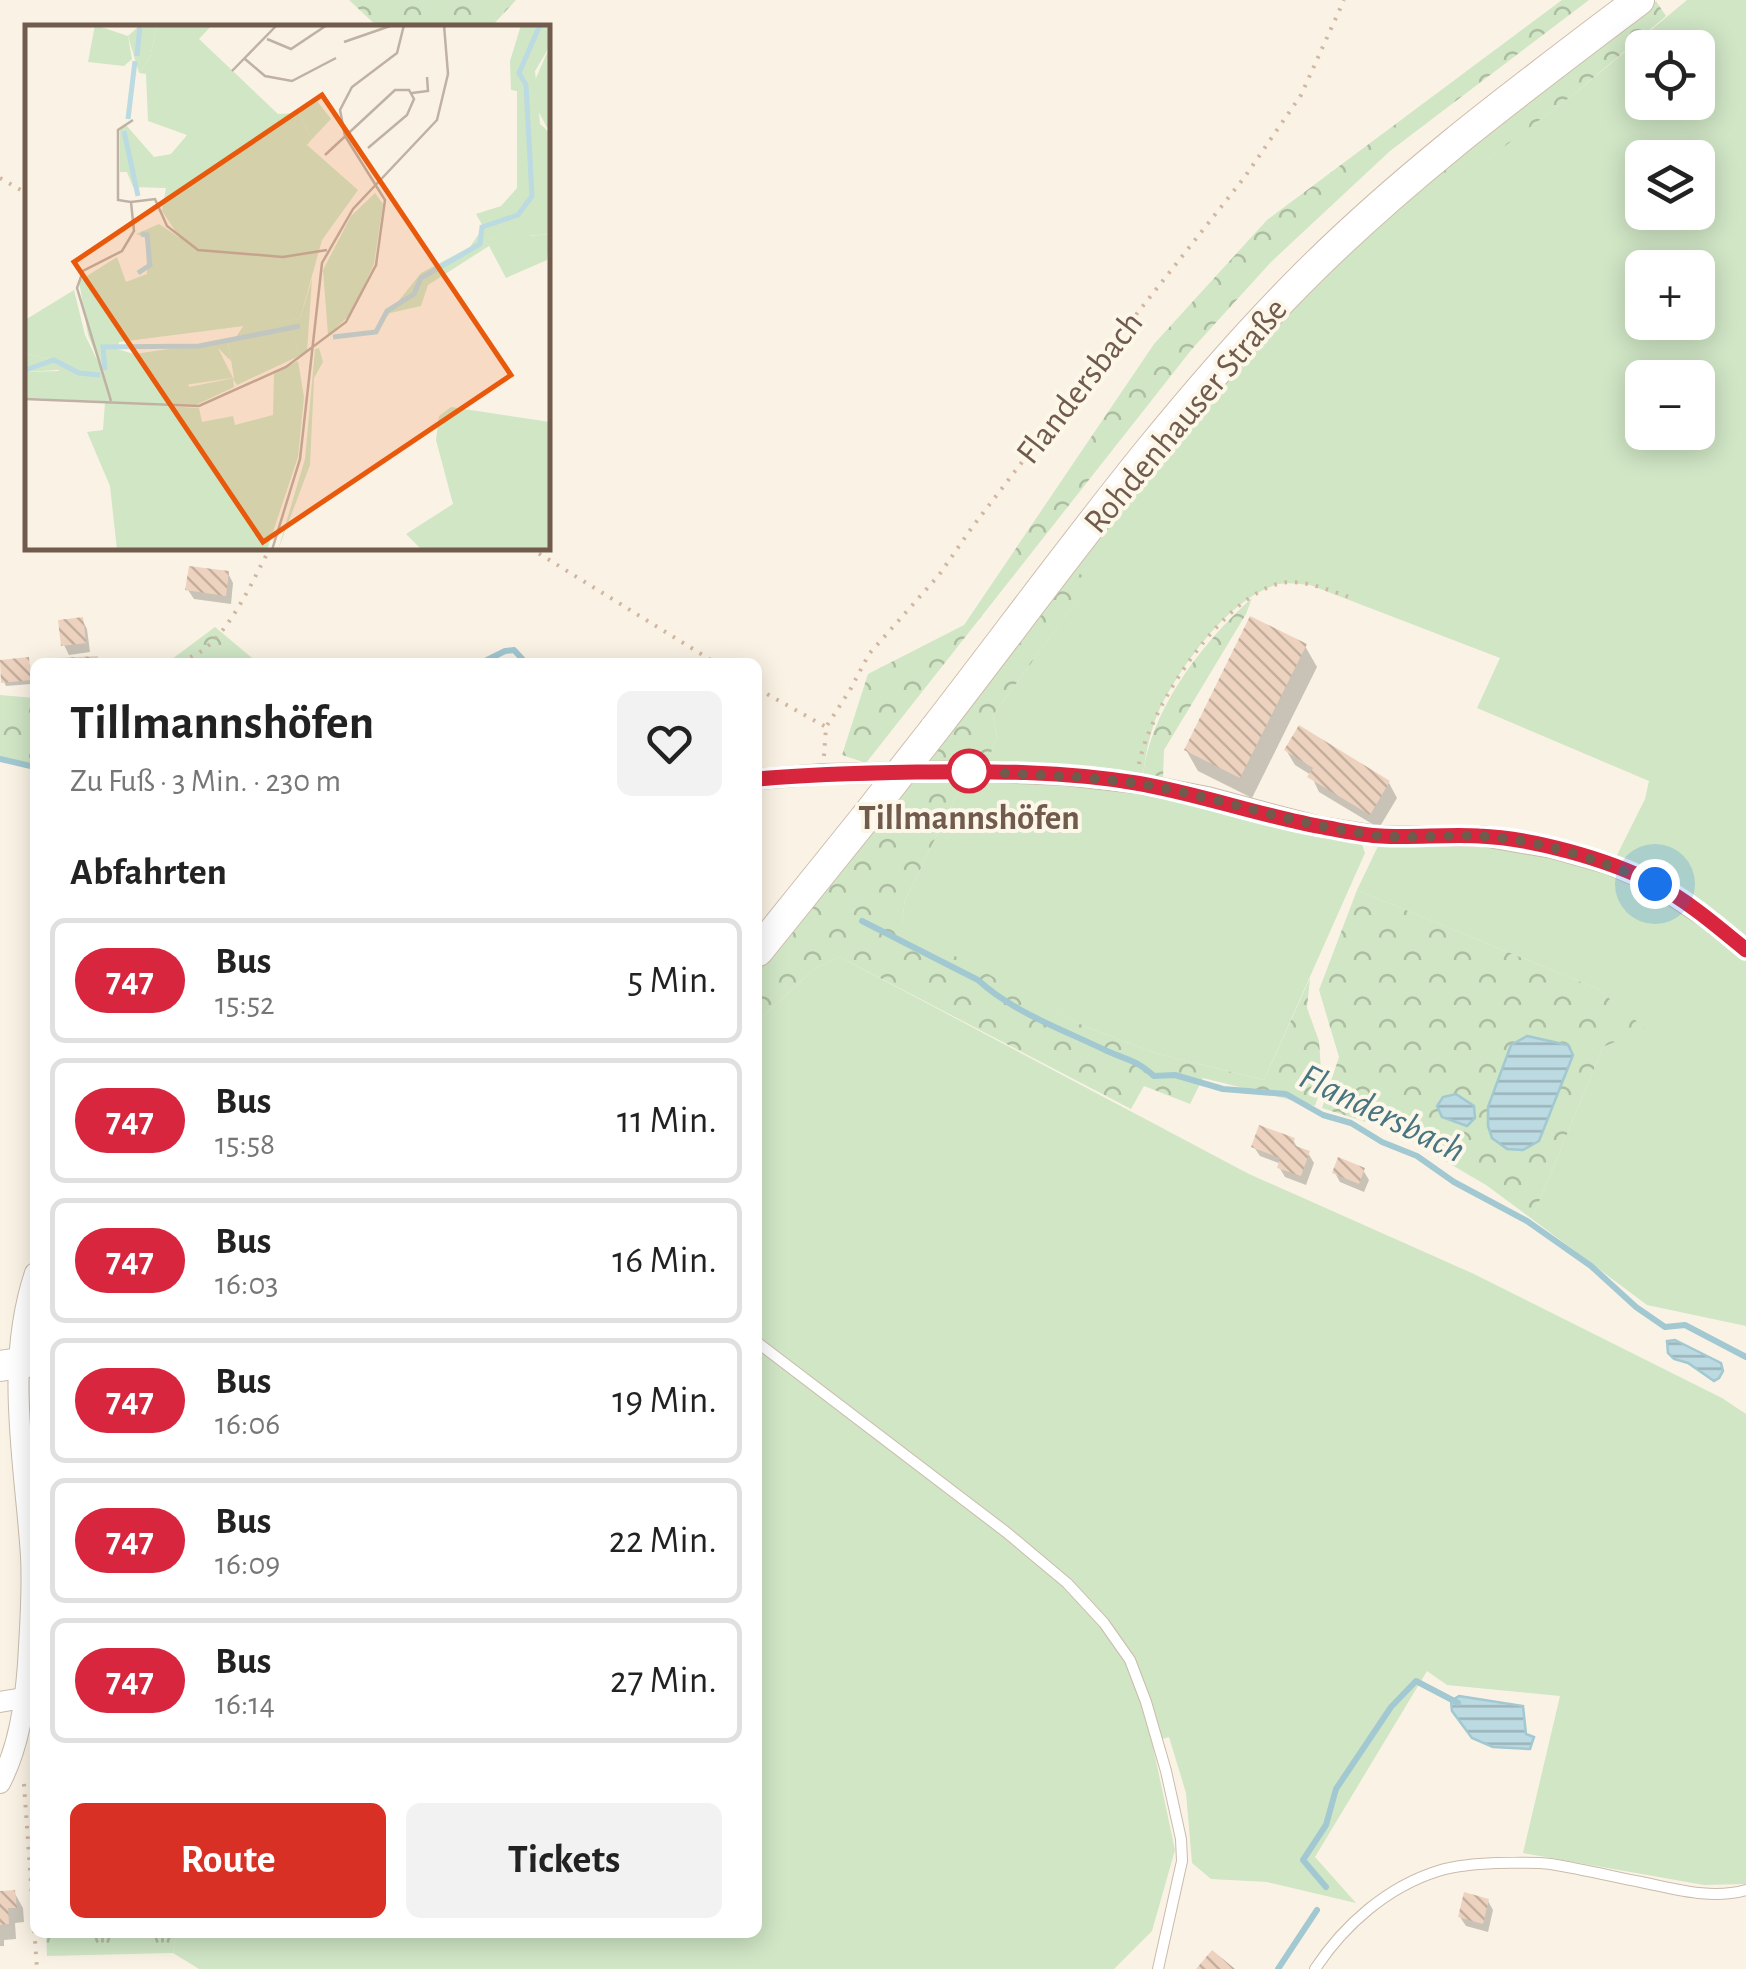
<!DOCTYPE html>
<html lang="de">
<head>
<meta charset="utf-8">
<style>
	:root { --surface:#fff; --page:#f2f2f2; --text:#222; --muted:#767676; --line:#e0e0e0; --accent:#d93025 }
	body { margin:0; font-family:"Alegreya Sans",sans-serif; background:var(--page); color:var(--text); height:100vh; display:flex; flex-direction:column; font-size:38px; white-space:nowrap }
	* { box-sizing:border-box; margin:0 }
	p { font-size:32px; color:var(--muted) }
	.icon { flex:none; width:55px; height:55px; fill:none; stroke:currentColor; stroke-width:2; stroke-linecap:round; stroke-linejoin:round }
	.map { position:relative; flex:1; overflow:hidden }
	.panel { position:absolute; left:30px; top:658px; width:732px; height:1280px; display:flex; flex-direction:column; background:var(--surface); border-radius:15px; box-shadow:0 5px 25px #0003 }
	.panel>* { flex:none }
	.badge { padding:0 20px; border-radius:32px; font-size:35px; line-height:65px }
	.buttons { position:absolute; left:1625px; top:30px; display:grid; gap:20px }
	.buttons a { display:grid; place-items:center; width:90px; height:90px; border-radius:15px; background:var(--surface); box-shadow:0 5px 25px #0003; font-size:50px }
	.you { position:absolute; width:50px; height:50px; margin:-25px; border:8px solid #fff; border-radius:50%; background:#1a73e8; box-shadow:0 0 0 15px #1a73e833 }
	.map>.badge { position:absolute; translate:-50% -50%; box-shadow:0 0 0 5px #fff }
	h2 { padding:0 40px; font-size:38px; line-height:90px }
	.round { display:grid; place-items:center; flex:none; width:105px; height:105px; border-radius:15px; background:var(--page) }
	.overview { display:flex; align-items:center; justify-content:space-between; height:170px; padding:0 40px }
	h1 { font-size:48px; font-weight:700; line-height:75px }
	.primary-button { display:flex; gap:20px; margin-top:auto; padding:20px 40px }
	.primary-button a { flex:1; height:115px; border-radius:15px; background:var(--accent); color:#fff; font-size:40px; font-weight:700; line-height:115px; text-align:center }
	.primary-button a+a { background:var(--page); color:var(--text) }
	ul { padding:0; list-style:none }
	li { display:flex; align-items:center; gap:30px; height:125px; margin:0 20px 15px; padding:0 20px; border:5px solid var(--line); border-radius:15px }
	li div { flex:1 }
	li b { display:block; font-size:38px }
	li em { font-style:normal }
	li .badge { min-width:110px; font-weight:700; text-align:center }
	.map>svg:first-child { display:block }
	.green { fill:#d0e6c5; fill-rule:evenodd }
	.forest { fill:url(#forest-crowns) }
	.park { fill:url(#park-tufts) }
	.water { fill:url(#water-rules); stroke:#a2c8d2; stroke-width:2.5 }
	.shadow { fill:#0003 }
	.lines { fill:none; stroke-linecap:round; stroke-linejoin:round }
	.stream { stroke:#a2c8d2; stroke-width:6 }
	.building { fill:url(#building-back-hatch) }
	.service-casing { stroke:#cabbac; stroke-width:12 }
	.minor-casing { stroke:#cabbac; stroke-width:22 }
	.secondary-casing { stroke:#cfbdad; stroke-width:32 }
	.path { stroke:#d1b7a2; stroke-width:4; stroke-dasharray:2.5 8; stroke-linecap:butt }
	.service { stroke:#fff; stroke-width:10 }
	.minor { stroke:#fff; stroke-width:20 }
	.secondary { stroke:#fff; stroke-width:30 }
	.secondary-bridge-casing { stroke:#cfbdad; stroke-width:32; stroke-linecap:butt }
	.secondary-bridge { stroke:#fff; stroke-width:30 }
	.line-casing { stroke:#fff; stroke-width:22 }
	.line { stroke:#d7263d; stroke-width:15 }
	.walk { stroke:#705b4d; stroke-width:10; stroke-dasharray:0 18 }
	.stop-dot { fill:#fff; stroke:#d7263d; stroke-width:5 }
	.labels { text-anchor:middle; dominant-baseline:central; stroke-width:8; stroke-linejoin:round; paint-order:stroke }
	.street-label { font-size:35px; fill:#705b4d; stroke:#fdf7ea }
	.stop-label { font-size:35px; font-weight:bold; fill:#705b4d; stroke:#fdf7ea }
	.water-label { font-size:38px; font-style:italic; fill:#487581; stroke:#fdf7ea }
	.inset-river { fill:none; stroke:#bbdae1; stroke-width:5 }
	.inset-road { fill:none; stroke:#bfb1a3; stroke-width:2.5 }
	.view { fill:#e8590c; fill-opacity:0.15; stroke:#e8590c; stroke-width:5 }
	.inset-edge { fill:none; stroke:#705b4d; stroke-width:5 }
</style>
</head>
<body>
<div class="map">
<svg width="1746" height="1969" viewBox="0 0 1746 1969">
	<defs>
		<pattern id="forest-crowns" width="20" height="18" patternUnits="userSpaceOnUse" patternTransform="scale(2.5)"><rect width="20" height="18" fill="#d0e6c5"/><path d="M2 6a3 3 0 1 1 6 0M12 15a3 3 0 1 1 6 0" fill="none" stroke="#adbda2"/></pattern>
		<pattern id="park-tufts" width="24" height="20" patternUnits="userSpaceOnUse" patternTransform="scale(2.5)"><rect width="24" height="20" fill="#d0e6c5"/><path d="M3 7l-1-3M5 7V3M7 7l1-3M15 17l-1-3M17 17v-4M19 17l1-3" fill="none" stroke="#adbda2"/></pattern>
		<pattern id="water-rules" width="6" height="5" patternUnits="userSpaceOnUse" patternTransform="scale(2.5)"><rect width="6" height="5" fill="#bbdae1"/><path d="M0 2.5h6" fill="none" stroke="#9cb4b9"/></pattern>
		<pattern id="building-back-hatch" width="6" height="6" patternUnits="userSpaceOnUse" patternTransform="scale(2.5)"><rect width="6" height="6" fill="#edd3bf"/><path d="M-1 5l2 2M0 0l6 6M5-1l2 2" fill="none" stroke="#c4ae9d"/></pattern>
	</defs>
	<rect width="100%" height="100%" fill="#faf3e5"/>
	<path class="green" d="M1687,0H1746V939L1616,857L1645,799L1649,781L1477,708L1500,658L1310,585C1300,584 1288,582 1279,584C1230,597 1183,663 1161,706C1151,728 1146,751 1143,775L988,761L997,736L993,715L1090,583L1075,570L1170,445L1301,297L1424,183L1437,197L1574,94ZM1642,48H1698V102H1642ZM1642,158H1698V212H1642ZM1642,268H1698V322H1642ZM1642,378H1698V432H1642Z
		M964,780L1133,790L1362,844L1365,853L1264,1080L1158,1054L1084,1026L909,932L902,920L905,900Z
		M1379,844L1490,845L1581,864L1623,880L1662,898L1701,923L1746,961V1326L1647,1305L1532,1219L1603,1047L1645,1029L1598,989L1357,890Z
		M840,957L1249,1174L1474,1274L1722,1398L1746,1414V1884L1704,1885L1523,1853L1560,1696L1447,1685L1427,1671L1315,1857L1356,1903L1267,1882L1211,1879L1192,1863L1186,1793L1169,1737L1152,1742L1175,1850L1152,1931L1114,1969H199L173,1953L176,1932H758V1021L815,968Z"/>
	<path class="forest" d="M349,0H516L491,27L379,28Z
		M1562,0H1589L1390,151L1271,262L1192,349L866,763L842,755L868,674L964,625L1154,344L1267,220Z
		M1656,1L1666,16L1574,94L1436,198L1424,183Z
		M1075,570L1091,582L993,715L997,736L988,761H930Z
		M1252,598L1246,614L1164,750L1163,778L1143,775C1151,708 1203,642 1252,598Z
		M215,627L257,662H168Z
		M0,695L35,698V769L0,760Z
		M912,779L964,780L905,900L902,920L909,931L1084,1026L1158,1054L1264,1080L1310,978L1307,1008L1319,1041L1322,1084L1315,1106L1203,1078L1190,1104L1144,1086L1131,1109L840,957L815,968L758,1021V971L793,930Z
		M1357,890L1598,989L1646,1029L1603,1047L1532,1219L1486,1185L1394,1131L1322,1108L1339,1057L1319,990Z"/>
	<path class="park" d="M46,1933V1932L176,1933L173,1953L47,1956Z"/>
	<path class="water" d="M1527,1036L1568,1045L1573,1055L1539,1141L1523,1150L1507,1149L1492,1138L1488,1126V1107L1511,1045Z
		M1456,1094L1474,1106L1475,1118L1467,1126L1442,1117L1437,1106L1443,1097Z
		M1675,1340L1721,1363L1723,1371L1719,1378L1714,1381L1688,1363L1674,1359L1668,1353L1667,1341Z
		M1459,1696L1523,1706L1526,1734L1534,1737L1530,1749L1493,1747L1472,1738L1452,1711L1451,1701Z"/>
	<path class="shadow" d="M228,573L233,583L231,604L194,599L188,590Z
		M82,619L87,629L90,652L69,655L64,645Z
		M1305,646L1317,667L1252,798L1198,771L1186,750Z
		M30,664L31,684L6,686L4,682Z
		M1286,750L1389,783L1397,798L1379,828L1319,792L1311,775L1295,765Z
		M1293,1140L1299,1150L1308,1153L1314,1163L1306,1185L1285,1177L1279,1167L1281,1164L1260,1156L1254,1147Z
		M1363,1170L1369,1180L1364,1192L1340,1182L1335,1173Z
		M14,1892L23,1908L24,1922L15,1923L16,1939L4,1940V1946H0V1894Z
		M1488,1901L1493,1910L1488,1932L1466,1926L1460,1917Z"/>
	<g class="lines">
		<path class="stream" d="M483,662L505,651L514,650L525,662
			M0,759L35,767
			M862,921L978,980C1014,1013 1064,1030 1107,1051C1129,1061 1135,1059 1154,1076L1175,1075L1223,1089L1286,1094L1323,1115L1351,1123L1382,1142L1417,1156L1454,1182L1527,1221L1591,1266L1636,1307L1665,1327L1685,1325L1746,1357
			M1326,1887L1303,1860L1326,1825L1336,1789L1391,1707L1416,1681L1458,1703
			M1278,1969L1317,1910"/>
	</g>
	<path class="building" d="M189,566L229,571L226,596L185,590Z
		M1250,616L1307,644L1240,778L1184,750Z
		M83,617L86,643L61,646L58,620Z
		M98,656V662H58V658Z
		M29,657L31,680L1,683L0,660Z
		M1299,725L1390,781L1370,815L1307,777L1313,768L1284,750Z
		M1259,1125L1295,1138L1293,1145L1310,1151L1301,1176L1277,1168L1280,1158L1251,1147Z
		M1338,1157L1365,1168L1359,1184L1332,1173Z
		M15,1890L17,1908H8L9,1924L0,1925V1891Z
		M1464,1892L1489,1899L1483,1924L1458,1917Z
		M1212,1950L1235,1969H1196Z"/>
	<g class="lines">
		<defs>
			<path id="service" d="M758,1343L1006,1532L1067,1583L1104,1623L1130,1660L1146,1702L1166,1771L1181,1839L1182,1861L1158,1969
				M1315,1969C1344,1925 1387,1887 1438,1871C1457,1865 1479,1864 1498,1863C1516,1863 1534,1862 1551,1864C1581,1869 1611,1876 1641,1882C1676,1889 1711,1900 1746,1890"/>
			<path id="minor" d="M758,779L823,774L969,771L1065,775L1136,783L1207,797L1316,826L1378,836H1483L1552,848L1609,864L1655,884L1707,918L1746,950
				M0,1702L35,1696
				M0,1783C19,1747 25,1704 28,1664C30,1628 33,1592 31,1556C25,1462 4,1366 35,1273"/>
			<path id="secondary" d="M934,730C1051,579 1162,421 1296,285C1401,178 1520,90 1639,0
				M758,951L865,818
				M0,1366L35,1361"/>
		</defs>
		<use href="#service" class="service-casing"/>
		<use href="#minor" class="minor-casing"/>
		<use href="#secondary" class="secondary-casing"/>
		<path class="path" d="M0,178L28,194
			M530,548L714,662
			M181,662C188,658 196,655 203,650C232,628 253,580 270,548
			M758,689L826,727
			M824,756L826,727L850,690L869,654L939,575L973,526L1112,345L1244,178L1301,95L1344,0
			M1139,764C1149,709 1223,594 1282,583C1303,579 1328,590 1349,597
			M24,1784L37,1969"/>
		<use href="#service" class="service"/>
		<use href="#minor" class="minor"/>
		<use href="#secondary" class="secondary"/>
		<defs>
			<path id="secondary-bridge" d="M865,818L934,730"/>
		</defs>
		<use href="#secondary-bridge" class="secondary-bridge-casing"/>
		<use href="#secondary-bridge" class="secondary-bridge"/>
	</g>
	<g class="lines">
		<defs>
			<path id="line" d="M758,779C810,774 863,773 917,772C990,771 1064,771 1136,783C1201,794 1263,817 1328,828C1345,831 1363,835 1381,836C1413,838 1446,834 1479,836C1532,838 1607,859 1654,883C1688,901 1717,926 1746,950"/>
		</defs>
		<use href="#line" class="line-casing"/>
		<use href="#line" class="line"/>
		<path class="walk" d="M969,771C1023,775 1080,775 1135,783C1215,796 1292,824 1373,835C1408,840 1444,834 1479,836C1540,839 1600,860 1655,884"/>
	</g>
	<circle class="stop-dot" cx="969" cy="771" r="20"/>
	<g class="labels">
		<g class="street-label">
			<text transform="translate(1080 388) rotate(-52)">Flandersbach</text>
			<text transform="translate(1186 416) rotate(-50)">Rohdenhauser Straße</text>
		</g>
		<g class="stop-label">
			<text x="969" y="818">Tillmannshöfen</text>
		</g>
		<g class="water-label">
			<text transform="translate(1382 1114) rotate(26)">Flandersbach</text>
		</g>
	</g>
	<g transform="translate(25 25)">
		<rect width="525" height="525" fill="#faf3e5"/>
		<path d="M70,0L103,11L107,34L99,41L63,37ZM132,0H187L174,14L253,89L274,88L287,114L282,120L333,165L297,215L275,294L94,317L92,324L109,329L151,323L164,362L209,353L203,317L220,311L268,304L274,331L212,360L208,354L209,362L171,380L0,373V347L34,346L35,337L0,328V295L49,265L60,310L79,349L63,310L54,256L92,232L101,257L122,249L121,212L111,209L134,199L155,213L137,186L141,163L108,162L102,147H95V105L101,100L129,132L146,129L162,110L123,96L121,49L114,48L125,33ZM496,0H525V21L510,46L515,99L525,108V209L465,214L451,189L476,181L492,163V66L486,65L485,36ZM350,168L358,179L349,239L326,289L303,310L298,245L326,191ZM273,336L279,372L273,432L242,525H92L85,461L62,407L78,405L80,377L174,383L177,397L208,391L210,400L248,390L249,349Z" fill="#d0e6c5"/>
		<path d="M115,0H132L125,33L114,48L103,11ZM525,21V108L504,69ZM508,196L505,211L525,209L522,235L481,253L464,221L403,260L396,281L365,288L351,304L396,248L445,222L459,201L465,214L490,211ZM287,254L282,326L274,331L268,305L221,311L203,318L206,336L193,323L208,353L153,361L151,323L193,319L211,312L219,300L275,294ZM294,323L298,337L289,353L285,440L253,525L280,434L290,324ZM0,328L35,337L49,344L0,347ZM426,382L525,397V525H397L381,509L428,479L411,415L414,391Z" fill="#d0e6c5"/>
		<path d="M292,76L306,94L287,114L274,88Z" fill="#d0e6c5"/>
		<path class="inset-river" d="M112,31L115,0M103,94L110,36M99,106L113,171M113,248L125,240L122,210L116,209M308,312L351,307L362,286L389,269L396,253L455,219L457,202L493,190L507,171L501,60L494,48L515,0M0,345L29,335L54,348L75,350M80,345L78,322L174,321L275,301"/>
		<path class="inset-road" d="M242,14L266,24L302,0M319,17L368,0M220,34L240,51L267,56L311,33M207,46L252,0M387,68L403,66L402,52M300,130L370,65H384L389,74L382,90L343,123M106,177L130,174L142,201L173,225L258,232L302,225M0,374L174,381L261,342L321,297L351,240L360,175L320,111L315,85L327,62L372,28L379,0M86,376L52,263L58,246L97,226L109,206L106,177L93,175V105L108,95M247,525L275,434L297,238L328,184L412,95L423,49L419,0"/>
		<path class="view" d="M297,70L486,350L238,517L49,237Z"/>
		<rect width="525" height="525" class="inset-edge"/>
	</g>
</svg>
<div class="buttons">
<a><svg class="icon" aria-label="locate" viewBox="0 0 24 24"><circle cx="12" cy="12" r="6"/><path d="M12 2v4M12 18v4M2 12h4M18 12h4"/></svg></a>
<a><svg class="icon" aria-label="layers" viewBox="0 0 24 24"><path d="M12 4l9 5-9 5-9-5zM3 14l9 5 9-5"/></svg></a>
<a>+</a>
<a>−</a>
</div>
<div class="you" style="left:1655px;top:884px"></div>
<section class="panel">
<div class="overview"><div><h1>Tillmannshöfen</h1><p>Zu Fuß · 3 Min. · 230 m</p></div><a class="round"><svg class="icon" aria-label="heart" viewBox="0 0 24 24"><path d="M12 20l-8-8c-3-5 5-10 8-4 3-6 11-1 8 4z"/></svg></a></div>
<h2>Abfahrten</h2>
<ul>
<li><span class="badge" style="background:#d7263d;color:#fff">747</span><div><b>Bus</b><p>15:52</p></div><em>5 Min.</em></li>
<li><span class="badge" style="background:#d7263d;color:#fff">747</span><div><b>Bus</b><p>15:58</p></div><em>11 Min.</em></li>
<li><span class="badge" style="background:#d7263d;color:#fff">747</span><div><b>Bus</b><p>16:03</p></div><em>16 Min.</em></li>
<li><span class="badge" style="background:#d7263d;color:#fff">747</span><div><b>Bus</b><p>16:06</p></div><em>19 Min.</em></li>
<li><span class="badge" style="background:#d7263d;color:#fff">747</span><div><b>Bus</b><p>16:09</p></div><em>22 Min.</em></li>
<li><span class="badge" style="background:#d7263d;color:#fff">747</span><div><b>Bus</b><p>16:14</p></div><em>27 Min.</em></li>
</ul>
<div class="primary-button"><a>Route</a><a>Tickets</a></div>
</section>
</div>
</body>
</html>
